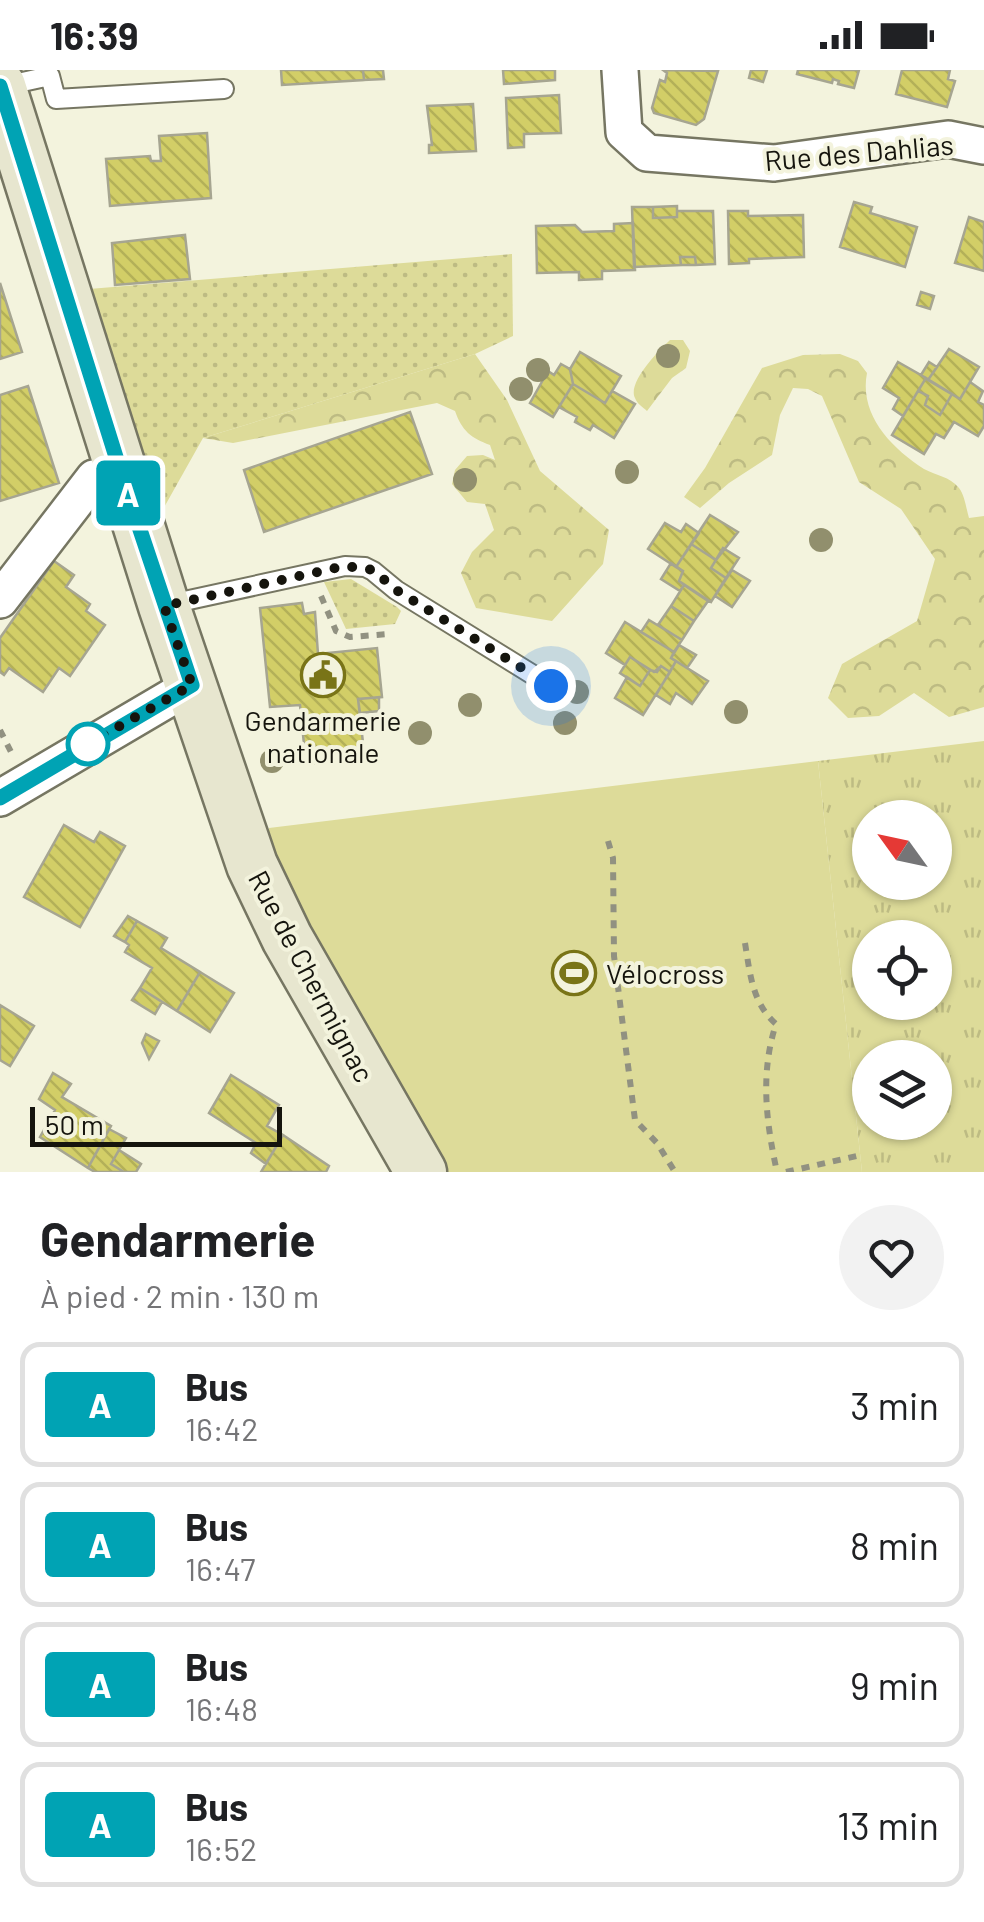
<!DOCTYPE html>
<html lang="fr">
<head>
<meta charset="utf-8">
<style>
	:root { --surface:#fff; --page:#f2f2f2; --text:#202124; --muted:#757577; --line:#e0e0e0 }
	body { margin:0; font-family:Barlow,sans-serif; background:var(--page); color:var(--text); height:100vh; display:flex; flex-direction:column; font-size:38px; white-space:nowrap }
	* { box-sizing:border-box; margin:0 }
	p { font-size:32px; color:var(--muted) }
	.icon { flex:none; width:55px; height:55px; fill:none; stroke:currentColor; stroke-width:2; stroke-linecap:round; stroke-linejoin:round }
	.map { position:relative; height:1102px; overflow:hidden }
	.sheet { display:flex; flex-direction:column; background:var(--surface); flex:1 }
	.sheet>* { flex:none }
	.badge { padding:0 20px; border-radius:8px; font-size:35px; line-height:65px }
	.needle { width:65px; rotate:303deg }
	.tools { position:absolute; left:852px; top:730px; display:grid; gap:20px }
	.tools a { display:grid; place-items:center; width:100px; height:100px; border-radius:50%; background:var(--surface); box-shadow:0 2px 8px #0004; font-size:50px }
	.scale { position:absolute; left:30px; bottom:25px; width:252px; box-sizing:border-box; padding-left:10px; border:5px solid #15140d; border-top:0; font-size:28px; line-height:35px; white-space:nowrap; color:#15140d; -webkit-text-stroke:8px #f3f3dd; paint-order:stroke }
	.you { position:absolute; width:50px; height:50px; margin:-25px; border:8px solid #fff; border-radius:50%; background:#1a73e8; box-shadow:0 0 0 15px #1a73e833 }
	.map>.badge { position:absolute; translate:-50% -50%; box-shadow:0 0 0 5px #fff }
	.round { display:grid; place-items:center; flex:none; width:105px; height:105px; border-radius:52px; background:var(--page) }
	.summary { display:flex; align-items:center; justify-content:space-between; height:170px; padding:0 40px }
	h1 { font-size:48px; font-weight:700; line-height:75px }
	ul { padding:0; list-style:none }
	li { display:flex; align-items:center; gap:30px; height:125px; margin:0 20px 15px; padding:0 20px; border:5px solid var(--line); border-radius:20px }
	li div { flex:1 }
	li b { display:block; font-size:38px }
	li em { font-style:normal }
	li .badge { min-width:110px; font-weight:700; text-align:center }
	.status { display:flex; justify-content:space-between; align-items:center; height:70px; padding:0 50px; background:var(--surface); direction:ltr }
	.status svg { height:28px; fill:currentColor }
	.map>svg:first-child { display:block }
	.grass { fill:url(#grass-dots) }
	.forest { fill:url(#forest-crowns) }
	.park { fill:url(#park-tufts); fill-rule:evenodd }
	.garden { fill:#dddb99 }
	.building { fill:url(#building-back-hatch); stroke:#a6a591; stroke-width:2.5 }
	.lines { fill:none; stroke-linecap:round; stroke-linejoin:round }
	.lane-casing { stroke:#767662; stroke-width:22 }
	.street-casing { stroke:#767662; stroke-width:40 }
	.secondary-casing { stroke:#767662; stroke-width:55 }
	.path { stroke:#919181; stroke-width:6; stroke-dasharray:8 8; stroke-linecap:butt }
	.lane { stroke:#fff; stroke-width:18 }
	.street { stroke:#fff; stroke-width:35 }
	.secondary { stroke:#e7e6cf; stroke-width:50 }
	.tree { fill:#918f6d }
	.line-casing { stroke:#fff; stroke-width:22 }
	.line { stroke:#00a3b4; stroke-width:15 }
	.walk { stroke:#15140d; stroke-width:10; stroke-dasharray:0 18 }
	.stop-dot { fill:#fff; stroke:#00a3b4; stroke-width:5 }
	.labels { text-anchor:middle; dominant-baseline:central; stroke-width:8; stroke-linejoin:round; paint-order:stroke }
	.street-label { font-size:28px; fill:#15140d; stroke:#f3f3dd }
	.poi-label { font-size:28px; fill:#15140d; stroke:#f3f3dd }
</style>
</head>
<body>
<div class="status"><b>16:39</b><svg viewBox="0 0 49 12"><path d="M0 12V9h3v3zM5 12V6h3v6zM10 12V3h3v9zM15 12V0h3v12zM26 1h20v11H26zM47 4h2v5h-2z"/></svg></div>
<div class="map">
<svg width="984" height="1102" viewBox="0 0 984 1102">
	<defs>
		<pattern id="grass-dots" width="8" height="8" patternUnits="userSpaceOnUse" patternTransform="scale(2.5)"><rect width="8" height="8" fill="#dddb99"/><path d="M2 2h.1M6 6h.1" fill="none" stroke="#bdbb83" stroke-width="1.8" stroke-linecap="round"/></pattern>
		<pattern id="forest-crowns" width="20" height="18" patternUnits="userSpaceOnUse" patternTransform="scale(2.5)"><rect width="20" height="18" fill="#dddb99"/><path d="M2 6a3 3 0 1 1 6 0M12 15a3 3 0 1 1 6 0" fill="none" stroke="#bdbb83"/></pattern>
		<pattern id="park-tufts" width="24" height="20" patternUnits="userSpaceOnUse" patternTransform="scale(2.5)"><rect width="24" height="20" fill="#dddb99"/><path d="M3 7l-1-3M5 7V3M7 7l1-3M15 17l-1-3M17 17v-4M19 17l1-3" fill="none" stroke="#bdbb83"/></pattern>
		<pattern id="building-back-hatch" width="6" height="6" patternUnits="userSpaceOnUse" patternTransform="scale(2.5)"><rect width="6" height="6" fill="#d2ce67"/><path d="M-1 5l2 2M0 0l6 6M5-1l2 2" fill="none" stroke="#b3b058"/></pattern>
	</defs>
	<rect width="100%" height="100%" fill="#f3f3dd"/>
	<path class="grass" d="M512,184L513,266L475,284L203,368L162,441L89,219Z
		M351,509L397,537L401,541L395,554L346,559L324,512Z"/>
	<path class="forest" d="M670,270H683L690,281L686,298L672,308L647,341C643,337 637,334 635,328C627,313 659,280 670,270Z
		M475,284L507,330L540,401L609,460L603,494L552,551L476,538L461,503L472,482L494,460L485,434L467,432L452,414L455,400L467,386L483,385L495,390L490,375C471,368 462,361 455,341L437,333L233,373L203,368Z
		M840,284L858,291L867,303C859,344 890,377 924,399C937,406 949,406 959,418C965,426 966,438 969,448L984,446V637L949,647L914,623L879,646L848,648L828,628L842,594L917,551L935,489L901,439L859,412L822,326L808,319L793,318L780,345L772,385L729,413L700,438L684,427L705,398L762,298L803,285Z"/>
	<path class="park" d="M984,671V1102H862L818,691ZM870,748H935V812H870ZM870,868H935V932H870ZM870,988H935V1052H870Z"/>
	<path class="garden" d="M818,691L862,1102H421L268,783L269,758Z"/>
	<path class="building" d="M281,0H363L364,10L282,15Z
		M363,0H383L384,9L364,10Z
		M503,0H555V10L504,14Z
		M663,0L718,1L704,49L696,55L654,43L652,38L660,10L665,12L667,3Z
		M751,0H767L763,12L749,8Z
		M798,0H859L854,18L838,14L839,11L833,9L832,13L797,4Z
		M902,0H950L948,9L955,11L947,37L896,24Z
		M559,25L561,63L524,64V77L508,78L506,28Z
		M473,34L476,81L429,83V75H432L427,36Z
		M207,63L211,128L110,136L106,89L150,86L151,91H161L159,66Z
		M854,132L872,137L870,143L917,157L905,197L840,177Z
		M677,136V147L653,148V137Z
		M632,137H653V148L677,147V141H713L715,194L696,195L695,187H680L681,195L634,197Z
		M728,141H748V146L803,145L804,187L749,189V193L729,194Z
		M969,147L984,152V201L955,193Z
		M633,153L635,200L602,201V209L579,210V202L537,203L536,156L575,155L582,162L614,161V154Z
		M185,165L190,209L115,215L112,173Z
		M680,187H695L696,195H681Z
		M0,213L22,282L0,289Z
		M921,222L934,226L930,239L917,235Z
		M949,279L979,297L960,329L928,310Z
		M580,282L621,306L605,333L573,314L570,299Z
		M898,292L926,308L903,346L893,339L899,328L883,318Z
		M929,292L937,297L928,310L921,305Z
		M561,294L570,299L573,314L553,347L530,333L548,301L554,305Z
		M926,308L952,324L940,345L925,335L928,326L918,321Z
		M970,312L983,321L978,332L984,335V356L978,366L954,352L944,368L936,364L924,384L892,365L918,321L928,326L925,335L940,345L952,324L960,329Z
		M573,314L605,333L612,321L635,334L614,368L593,355L590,360L575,352L577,347L559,337Z
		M28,316L59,413L0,431V325Z
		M410,342L432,404L264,462L244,400Z
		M710,445L738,462L716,490L691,474Z
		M665,453L681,462L686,454L699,463L676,497L648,479Z
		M691,474L716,490L711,498L726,508L711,532L679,511L683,501L676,497Z
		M723,478L739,488L726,508L711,498Z
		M54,491L74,505L66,517L90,534L86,541L105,555L70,606L59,598L43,622L9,598L4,605L0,602V568Z
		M671,493L683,501L679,511L684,515L680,521L661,509Z
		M732,500L750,511L732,537L715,526Z
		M684,515L708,531L694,551L671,536Z
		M302,533L304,544L315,542L318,584L377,578L382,627L358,629L365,690L306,694L300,635L270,637L260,538Z
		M671,536L694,551L682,570L658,555Z
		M649,550L682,570L674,582L641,562Z
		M625,552L674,582L671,588L676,591L670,602L661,596L654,602L630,587L625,595L606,583Z
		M679,575L696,585L687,598L671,588Z
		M630,587L650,600L640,616L620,603Z
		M676,591L708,611L692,634L676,623L670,634L656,625Z
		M661,596L670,602L643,645L615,628L627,607L640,616L650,600L657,602Z
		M379,627V641L360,643L358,629Z
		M64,755L94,772L100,762L125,776L80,857L24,827Z
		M128,846L137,851L125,872L114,866Z
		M137,851L167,868L161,878L200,902L177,941L140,918L152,898L125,882L129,875L125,872Z
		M200,902L234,923L210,962L177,941Z
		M140,918L162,932L155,944L132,930Z
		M0,935L34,956L10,996L0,990Z
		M146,964L159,971L149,989L142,973Z
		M53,1003L71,1014L62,1027L111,1056L88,1098L40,1067L55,1040L39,1029Z
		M231,1005L279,1035L267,1056L283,1065L266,1094L251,1083L256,1073L209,1043Z
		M109,1059L126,1068L111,1094L124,1102H95L88,1098Z
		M283,1065L329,1096L326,1102H261Z
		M119,1080L141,1094L136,1102H124L111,1094Z"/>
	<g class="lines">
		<defs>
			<path id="lane" d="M4,16L50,6L56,29L224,19
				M166,535L345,496L365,497L373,501L396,520L551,616"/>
			<path id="street" d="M620,0L624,62L647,83L774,93L948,69L984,76
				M0,530L94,408L121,403
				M0,728L192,615"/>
			<path id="secondary" d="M0,16L164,536L252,795L287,868L421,1102"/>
		</defs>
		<use href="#lane" class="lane-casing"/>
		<use href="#street" class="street-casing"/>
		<use href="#secondary" class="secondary-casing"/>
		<path class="path" d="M321,526L336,561L350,567L389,564
			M0,660L12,684
			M608,771L613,788L614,886L635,1050L657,1073L675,1102
			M745,873C750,903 752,933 776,954C760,1003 766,1052 777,1102
			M786,1102L861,1085"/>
		<use href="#lane" class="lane"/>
		<use href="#street" class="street"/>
		<use href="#secondary" class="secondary"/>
	</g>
	<g class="tree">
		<circle cx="668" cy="286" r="12"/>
		<circle cx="538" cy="300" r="12"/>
		<circle cx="521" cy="319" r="12"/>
		<circle cx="627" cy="402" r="12"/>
		<circle cx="465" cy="410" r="12"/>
		<circle cx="821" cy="470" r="12"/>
		<circle cx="577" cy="622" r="12"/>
		<circle cx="470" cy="635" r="12"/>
		<circle cx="736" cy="642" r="12"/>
		<circle cx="565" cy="653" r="12"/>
		<circle cx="420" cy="663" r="12"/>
		<circle cx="272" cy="691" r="12"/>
	</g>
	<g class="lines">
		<defs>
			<path id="line" d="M0,16L121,403L192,615L0,728"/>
		</defs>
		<use href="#line" class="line-casing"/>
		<use href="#line" class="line"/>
		<path class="walk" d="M88,674L192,615L164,536L345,496L373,500L396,520L551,616"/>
	</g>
	<defs>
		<symbol id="civic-ring" viewBox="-11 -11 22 22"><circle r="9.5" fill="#f3f3dd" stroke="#797417" stroke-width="1.5"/><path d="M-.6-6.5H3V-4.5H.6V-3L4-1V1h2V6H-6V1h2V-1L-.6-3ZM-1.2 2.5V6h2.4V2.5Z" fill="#797417"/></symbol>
		<symbol id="stadium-ring" viewBox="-11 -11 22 22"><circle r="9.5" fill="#f3f3dd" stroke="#797417" stroke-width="1.5"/><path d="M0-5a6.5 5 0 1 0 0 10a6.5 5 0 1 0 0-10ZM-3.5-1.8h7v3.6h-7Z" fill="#797417"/></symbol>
	</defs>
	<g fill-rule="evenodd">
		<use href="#civic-ring" x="298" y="580" width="50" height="50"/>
		<use href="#stadium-ring" x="549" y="878" width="50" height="50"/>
	</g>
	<circle class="stop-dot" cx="88" cy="674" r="20"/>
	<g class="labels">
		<g class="street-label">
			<text transform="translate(859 82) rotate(-5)">Rue des Dahlias</text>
			<text transform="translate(312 906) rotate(62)">Rue de Chermignac</text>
		</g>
		<g class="poi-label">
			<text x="323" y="650">Gendarmerie<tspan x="323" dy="32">nationale</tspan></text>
			<text x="606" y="903" text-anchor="start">Vélocross</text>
		</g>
	</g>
</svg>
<div class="tools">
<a><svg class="needle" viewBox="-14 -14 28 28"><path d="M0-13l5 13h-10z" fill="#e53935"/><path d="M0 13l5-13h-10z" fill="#757577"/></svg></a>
<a><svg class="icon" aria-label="locate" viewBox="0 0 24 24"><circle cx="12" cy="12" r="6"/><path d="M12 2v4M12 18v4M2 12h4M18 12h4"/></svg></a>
<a><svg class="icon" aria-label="layers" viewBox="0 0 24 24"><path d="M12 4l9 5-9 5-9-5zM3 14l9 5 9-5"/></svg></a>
</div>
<div class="scale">50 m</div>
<div class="you" style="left:551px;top:616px"></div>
<b class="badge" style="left:128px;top:423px;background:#00a3b4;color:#fff">A</b>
</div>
<section class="sheet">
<div class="summary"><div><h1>Gendarmerie</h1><p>À pied · 2 min · 130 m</p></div><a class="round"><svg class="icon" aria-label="heart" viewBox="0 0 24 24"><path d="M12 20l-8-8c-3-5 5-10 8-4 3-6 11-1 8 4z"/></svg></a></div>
<ul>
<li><span class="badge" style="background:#00a3b4;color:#fff">A</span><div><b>Bus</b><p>16:42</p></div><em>3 min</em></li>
<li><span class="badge" style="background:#00a3b4;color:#fff">A</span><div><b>Bus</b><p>16:47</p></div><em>8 min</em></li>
<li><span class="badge" style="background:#00a3b4;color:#fff">A</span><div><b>Bus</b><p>16:48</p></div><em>9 min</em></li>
<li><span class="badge" style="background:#00a3b4;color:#fff">A</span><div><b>Bus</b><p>16:52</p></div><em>13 min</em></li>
</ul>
</section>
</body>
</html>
